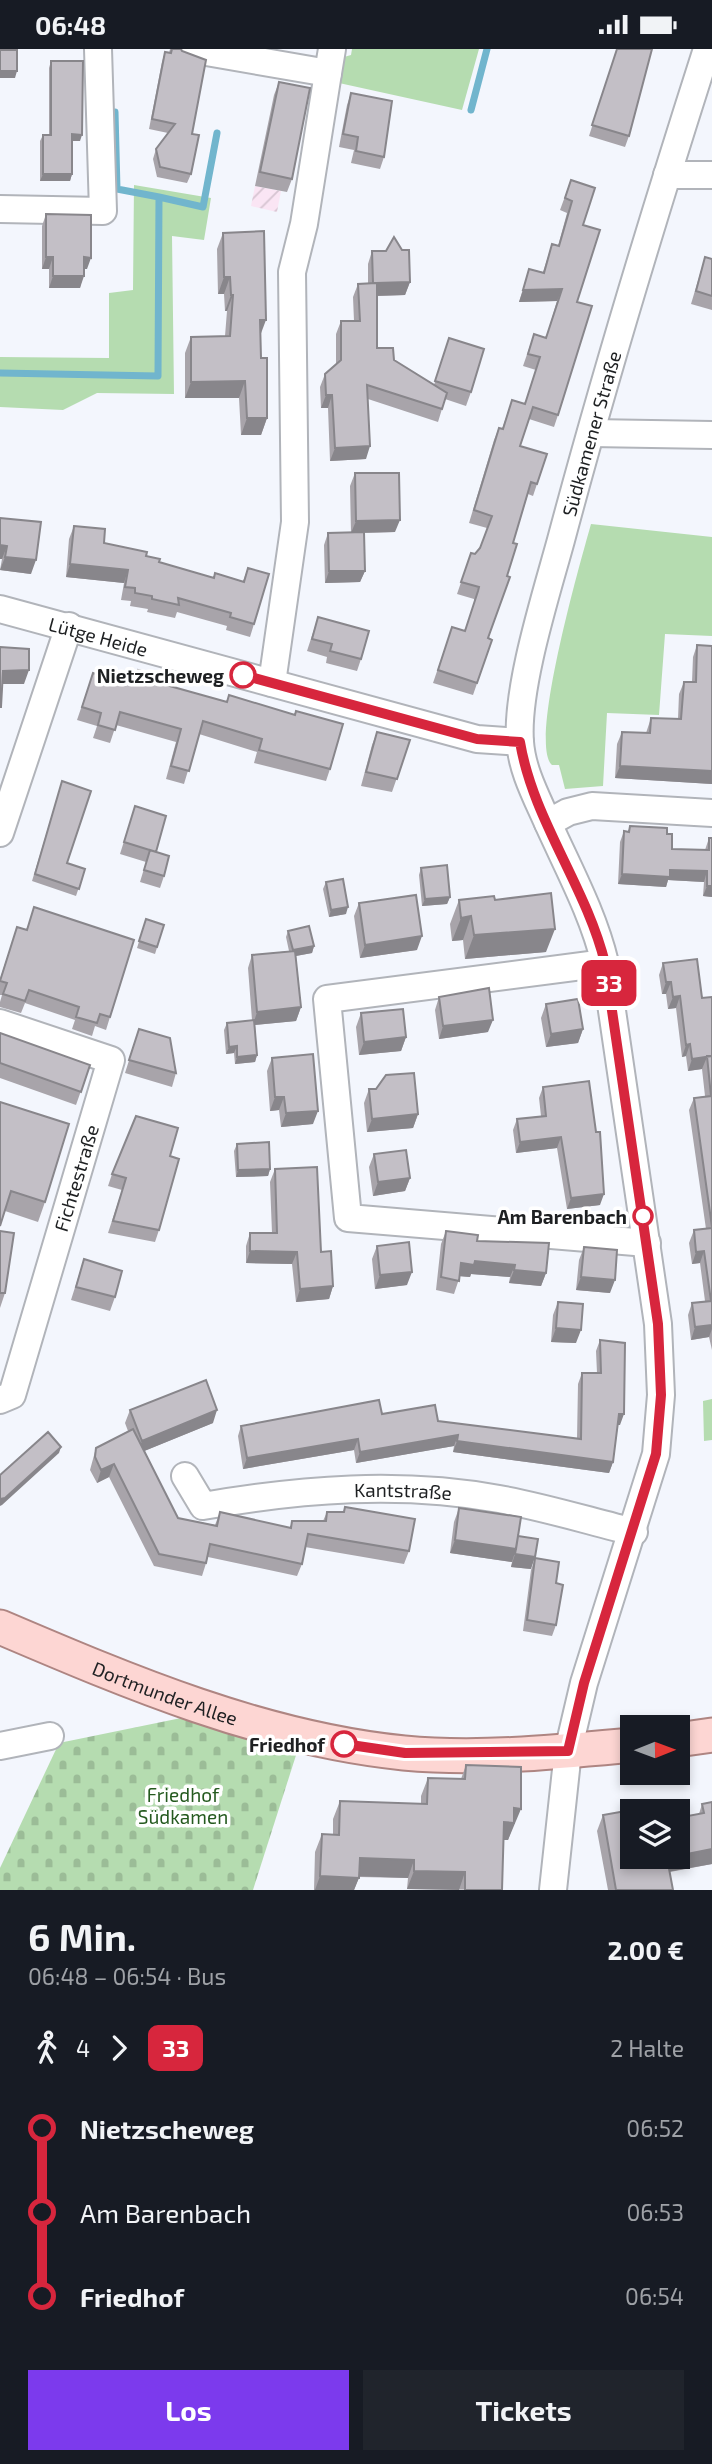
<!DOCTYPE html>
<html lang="de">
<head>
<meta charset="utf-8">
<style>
	:root { --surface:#171b24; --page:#20242c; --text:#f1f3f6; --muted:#9ea1a6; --accent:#7c3aed }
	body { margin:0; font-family:"Exo 2",sans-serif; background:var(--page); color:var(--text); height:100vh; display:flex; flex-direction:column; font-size:26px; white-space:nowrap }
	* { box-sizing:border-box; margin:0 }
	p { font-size:23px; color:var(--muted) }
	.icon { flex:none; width:38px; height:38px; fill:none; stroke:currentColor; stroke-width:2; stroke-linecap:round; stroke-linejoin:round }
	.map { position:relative; height:1841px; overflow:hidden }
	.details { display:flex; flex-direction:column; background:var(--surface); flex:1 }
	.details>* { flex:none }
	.badge { padding:0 14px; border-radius:10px; font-size:24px; line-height:46px }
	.needle { width:46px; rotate:89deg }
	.buttons { position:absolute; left:620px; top:1666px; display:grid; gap:14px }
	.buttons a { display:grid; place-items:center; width:70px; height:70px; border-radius:0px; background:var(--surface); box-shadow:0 4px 10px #0003; font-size:35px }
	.map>.badge { position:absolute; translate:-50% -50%; box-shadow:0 0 0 4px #fff }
	.legs { display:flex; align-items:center; gap:10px; height:77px; padding:0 28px; font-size:23px }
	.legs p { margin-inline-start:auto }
	.overview { display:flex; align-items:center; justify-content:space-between; height:119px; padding:0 28px }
	h1 { font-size:38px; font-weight:700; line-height:52px }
	.cta { display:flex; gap:14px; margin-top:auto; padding:14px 28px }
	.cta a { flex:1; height:80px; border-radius:0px; background:var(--accent); color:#fff; font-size:28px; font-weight:700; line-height:80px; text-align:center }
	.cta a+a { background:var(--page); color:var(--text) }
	ul { padding:0 28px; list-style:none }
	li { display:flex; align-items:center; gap:24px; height:84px; font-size:26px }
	li i { display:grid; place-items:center; width:10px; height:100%; margin:0 9px; background:currentColor }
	li i::after { content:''; width:18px; height:18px; margin:-9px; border:5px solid; border-radius:50%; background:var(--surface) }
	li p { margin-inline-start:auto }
	li:first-child i { background:linear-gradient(#0000 50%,currentColor 0) }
	li:last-child i { background:linear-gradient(currentColor 50%,#0000 0) }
	.status { display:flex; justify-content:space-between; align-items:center; height:49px; padding:0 35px; background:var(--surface); direction:ltr }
	.status svg { height:19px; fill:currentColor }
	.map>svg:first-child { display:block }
	.industrial { fill:url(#industrial-furrows) }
	.green { fill:#b5dcb0 }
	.cemetery { fill:url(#cemetery-stones) }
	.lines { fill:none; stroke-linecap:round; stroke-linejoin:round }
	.stream { stroke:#71b5cd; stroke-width:7 }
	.minor-casing { stroke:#b1b4ba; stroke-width:30 }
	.major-casing { stroke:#ae8582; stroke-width:37 }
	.minor { stroke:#fff; stroke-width:26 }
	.major { stroke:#fdd6d3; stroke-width:33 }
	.wall { fill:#a8a4aa }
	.shaded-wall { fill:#88868b }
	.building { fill:#c3bfc6; stroke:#88868b; stroke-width:2 }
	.line-1-casing { stroke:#fff; stroke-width:16 }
	.line-1 { stroke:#d7263d; stroke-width:10 }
	.stop-1-dot { fill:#fff; stroke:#d7263d; stroke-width:3.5 }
	.labels { text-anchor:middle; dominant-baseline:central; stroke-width:7; stroke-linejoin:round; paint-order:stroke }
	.street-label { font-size:19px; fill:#1e2022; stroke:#fff }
	.stop-label { font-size:19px; font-weight:bold; fill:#1e2022; stroke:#fff; text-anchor:end }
	.park-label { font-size:19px; fill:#255a1f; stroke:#fff }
</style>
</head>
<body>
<div class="status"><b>06:48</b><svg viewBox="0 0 49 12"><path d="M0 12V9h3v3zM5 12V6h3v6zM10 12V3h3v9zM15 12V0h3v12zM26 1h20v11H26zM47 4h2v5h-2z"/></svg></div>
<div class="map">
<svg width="712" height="1841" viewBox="0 0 712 1841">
	<defs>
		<pattern id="industrial-furrows" width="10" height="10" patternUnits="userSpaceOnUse" patternTransform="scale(1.75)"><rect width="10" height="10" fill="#fae5f4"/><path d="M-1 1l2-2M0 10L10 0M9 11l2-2" fill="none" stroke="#d6c4d1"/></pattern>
		<pattern id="cemetery-stones" width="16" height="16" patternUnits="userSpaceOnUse" patternTransform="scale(1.75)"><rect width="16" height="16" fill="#b5dcb0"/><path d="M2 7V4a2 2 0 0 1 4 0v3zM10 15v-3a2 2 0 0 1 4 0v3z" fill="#9bbc97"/></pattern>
	</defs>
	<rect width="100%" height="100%" fill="#f3f6fd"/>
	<path class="industrial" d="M255,137L281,142L277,163L251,157Z"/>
	<path class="green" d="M352,0H479L462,61L339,34L344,8L351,6Z
		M134,136L211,149L204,191L172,187L174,345L97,344L63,361L0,358V308L109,309V244L133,241Z
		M591,475L712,488V587L665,585L659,666L607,664L603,737L565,740L559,716H552C528,695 581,511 591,475Z
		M712,1350V1391L704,1392L703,1352Z"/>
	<path class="cemetery" d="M186,1668L298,1700L253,1841H0V1819L59,1694Z"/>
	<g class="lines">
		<path class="stream" d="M471,61L487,0
			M159,148L203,158L217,84
			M0,324L158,327L159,148L117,140L115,63"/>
		<defs>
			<g id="minor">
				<path d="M189,0L328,24L332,0"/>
				<path d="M667,126H712"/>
				<path d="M0,160L103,162L98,0"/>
				<path d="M591,384L712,386"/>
				<path id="s1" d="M0,560L477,690L520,693"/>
				<path d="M272,634L295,473L292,223L304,175L328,24"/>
				<path d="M548,774L568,763L592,757L712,764"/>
				<path d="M0,784L69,577"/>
				<path d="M605,914L327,950L348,1169L647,1194"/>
				<path d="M0,974L111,1011L12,1346L0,1351"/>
				<path id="s2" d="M185,1427L203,1457C302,1440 400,1432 499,1450C544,1458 589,1472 634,1483"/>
				<path d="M0,1697L50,1687"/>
				<path id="s3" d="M553,1841L568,1702L584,1634L656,1405L661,1346L658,1275L605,914C593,864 568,819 547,772C536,747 522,721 520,693C516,639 546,546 561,491C605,326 655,162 707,0"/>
			</g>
			<g id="major">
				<path id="s4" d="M0,1578C129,1633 263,1690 404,1704C479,1711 557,1703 632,1696"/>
				<path d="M677,1691L712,1686"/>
			</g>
		</defs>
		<use href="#minor" class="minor-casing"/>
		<use href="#major" class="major-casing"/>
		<use href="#minor" class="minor"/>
		<use href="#major" class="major"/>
	</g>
	<path class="wall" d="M170,0H181L192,85L191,125L187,134L157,128L153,110L156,100L168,84L149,80L162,13L165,3L169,4Z
		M617,0L629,87L625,98L589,87Z
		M51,12L80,92H72V125L70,132H40V92L43,86H49V19Z
		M279,33L292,130L287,143L255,137L274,46Z
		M351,44L384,108L380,120L351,114L354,101L339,98L347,56Z
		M571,131L583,176L577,253L558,366L554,378L529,370L520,397L537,435L533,447L528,445L513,494L488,589L492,591L473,646L433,634L452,578L465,582L474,554V550L457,545L471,504L475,505L480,499L487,479L469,474L494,391L499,379L502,380L512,351L525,355L536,321L523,317L534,285L546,289L557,252L519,253L529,220L543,223L552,195L558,197L567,164L560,161Z
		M46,165L87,220H84L80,239H49V220H42V177Z
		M223,184L260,287L261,309L267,369L261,386H241L239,349H185V304L191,288L225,287L227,262H225L224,245H218L217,200Z
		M372,202L410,233L405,246L377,247V299L394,311L434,336L449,289L471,343L466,357L445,350L438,373L368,350L366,410L330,412L328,359H321L320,338L325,325L336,315V285L341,272H354L353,248L358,235L368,234V215Z
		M705,208L712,210V261L691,255Z
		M355,424L395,483L364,484L365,522L360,533L325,534L324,496L328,484H351L350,437Z
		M0,469L31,525L0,521L2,510Z
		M74,477L104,494L146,507L159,513L214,529L243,532L248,519L254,575L250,588L226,581L227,577L177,563L175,569L147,563L148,560L130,557L131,552L121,551L124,534L66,528L69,490Z
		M318,568L361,610L357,622L326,614L327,608L307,602Z
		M697,596L712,735L615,729L617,695L622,683L646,684L651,669L678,670L679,645L684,633H692L693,608Z
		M138,621L159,634L330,720L326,732L254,714L257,703L199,685L184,735L166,730L176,693L116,676L110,694L93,689L97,677L77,671L93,624L133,636Z
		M377,683L410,691L392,743L361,737L372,696Z
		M60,739L67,814L85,820L76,847L32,832Z
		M135,757L156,803L164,827L160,839L140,833L146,813L120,805Z
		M630,777L667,785L672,800L705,801L709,789L712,848L703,847L704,833L668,831L666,838L618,835L620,793L624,782L628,783Z
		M421,819L450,848L447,855L422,857L419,826Z
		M326,833L346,865L329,868L323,840Z
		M459,851H495L546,903L465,910L463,891L452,892L450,875Z
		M359,854L417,901L360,909L354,867Z
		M146,870L164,876L155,905L137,899Z
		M17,878L110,968L106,981L95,977L92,987L72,980L75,971L25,954L21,964L0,958V953L2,946H0V930Z
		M288,882L314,897L312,904L296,907L301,958L296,972L255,976L257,1006L255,1013L235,1015L234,1004L226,1005L224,981L227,974L252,971L248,919L252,906L289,902L286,888Z
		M663,914L702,949L712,948V1301L709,1288L691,1291L688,1266L692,1254L705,1252L700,1214L692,1215L689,1194L694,1181L706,1180L689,1061L694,1049L705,1047L702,1020L688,1022L686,1007L682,1008L676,959L668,960L666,945H662L659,926Z
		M439,948L488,983L439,990L435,961Z
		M546,955L583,980L578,994L546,998L541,969Z
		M361,964L406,988L401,1002L359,1006L356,978Z
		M139,980L176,1024L172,1038L125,1024Z
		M0,984L90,1016L76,1056L0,1029Z
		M272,1009L313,1075L281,1078L279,1061L270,1062L267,1022Z
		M543,1038L600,1156L567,1160L557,1099L516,1104L513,1081L517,1070L541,1067L539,1049Z
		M369,1040H376L418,1065L413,1079L367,1083L364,1054Z
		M0,1053L45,1153L38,1173L5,1162Z
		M237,1095L270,1120L268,1127L236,1128L234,1102Z
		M374,1105L410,1129L405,1142L373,1147L369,1118Z
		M170,1107L159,1181L155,1193L108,1184L122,1141L108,1137L112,1125Z
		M275,1120L321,1203L333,1237L329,1250L296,1253L292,1215L246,1214V1197L250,1184H272L270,1133Z
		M0,1182L5,1244L0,1259Z
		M446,1182L477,1192L546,1224L541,1237L509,1234L510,1228L471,1225L470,1228L460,1227L454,1245L436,1241L441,1195Z
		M377,1197L407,1236L375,1240L372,1210Z
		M584,1198L610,1244L576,1241L579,1211Z
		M84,1210L115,1248L110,1262L71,1251Z
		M558,1253L576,1294L551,1293L553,1266Z
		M600,1291L620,1376H618L613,1413L609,1424L453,1403L454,1397L356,1414L354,1401L243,1420L238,1387L241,1377L382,1365L577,1390L578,1335L582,1324H597L596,1302Z
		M130,1361L213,1374L144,1402L178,1469L215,1476L220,1463L290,1479L292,1472H323L327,1463H343L345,1458L409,1502L404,1515L305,1498L302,1515L297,1527L208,1508L202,1527L154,1517L109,1428L97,1434L90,1421L96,1399L128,1382L125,1374Z
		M459,1459L518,1487L531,1520L511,1518L512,1513L450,1504L454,1473Z
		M535,1509L556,1534V1576L552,1587L523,1582L531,1521Z
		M466,1716L514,1777H513L508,1791H503L502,1841L407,1840L408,1829L359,1828L354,1841H314L315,1803L322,1785L333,1786V1770L340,1752L421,1755V1747L428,1729L461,1730Z
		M712,1753V1815L670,1823L673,1841H608L597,1782L603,1766L632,1808L699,1765L702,1755Z"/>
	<path class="shaded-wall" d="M0,22H17L15,29H0Z
		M72,85L82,86L80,92H70Z
		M43,125H72L70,132H40Z
		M46,208H53L49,220H42Z
		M84,208L91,209L87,220H80Z
		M53,227H84L80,239H49Z
		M224,228H230L224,245H218Z
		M410,233L405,246L372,247L377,234Z
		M562,240L557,252L519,253L523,241Z
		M231,246H233L227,262H225Z
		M260,271H266L260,287Z
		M245,332L239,349H185L191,333Z
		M326,346H332L328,359H321Z
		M247,369H267L261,386H241Z
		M370,397L366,410L330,412L335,399Z
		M400,471L395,483L351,484L356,472Z
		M0,496L7,497L2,510H0Z
		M5,508L36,511L31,525L0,521Z
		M70,515L128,521L124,534L66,528Z
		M329,522H365L360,533L325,534Z
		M29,621L24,635H0L3,622Z
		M620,717L712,722V735L615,729Z
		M670,821L707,822L704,833L668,831L666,838L618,835L622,825Z
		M707,837H712V848L703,847Z
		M450,848L447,855L422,857L425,850Z
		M348,858L346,865L329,868L331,861Z
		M471,867L463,891L452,892L461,869Z
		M555,880L546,903L465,910L474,886Z
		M422,887L417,901L360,909L365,896Z
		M314,897L312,904L290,908L293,901Z
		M666,933H671L666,945H662Z
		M680,947L676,959L668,960L673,948Z
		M301,958L296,972L253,976L257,963Z
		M493,971L488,983L439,990L443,977Z
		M583,980L578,994L546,998L551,985Z
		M406,988L401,1002L359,1006L364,993Z
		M690,995L686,1007L682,1008L686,996Z
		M237,997L234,1004L226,1005L229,998Z
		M257,1006L255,1013L235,1015L237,1008Z
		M707,1008L702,1020L688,1022L692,1010Z
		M275,1048H284L279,1061L270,1062Z
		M318,1062L313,1075L281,1078L286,1064Z
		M418,1065L413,1079L367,1083L372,1070Z
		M561,1088L557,1099L516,1104L520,1093Z
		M270,1120L268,1127L236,1128L238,1121Z
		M410,1129L405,1142L373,1147L378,1133Z
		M604,1145L600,1156L567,1160L571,1149Z
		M250,1202L297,1203L292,1215L246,1214Z
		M704,1202L700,1214L692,1215L696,1203Z
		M475,1212L515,1216L510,1228L471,1225L470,1228L457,1227L461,1214Z
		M514,1221L546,1224L541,1237L509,1234Z
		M412,1223L407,1236L375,1240L380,1226Z
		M581,1228L615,1231L610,1244L576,1241Z
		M333,1237L329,1250L296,1253L300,1240Z
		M712,1276V1280L709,1288L691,1291L695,1278Z
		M556,1279L581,1281L576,1294L551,1293Z
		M217,1361L213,1374L137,1405L142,1392Z
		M619,1365H624L620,1376H615Z
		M458,1386L454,1397L356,1414L360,1403Z
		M358,1390L354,1401L243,1420L247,1409Z
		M457,1392L613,1413L609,1424L453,1403Z
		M61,1398L59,1404L2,1456L0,1457V1450Z
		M114,1415L109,1428L97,1434L101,1421Z
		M455,1491L516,1500L512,1513L450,1504Z
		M515,1505L535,1508L531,1520L511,1518Z
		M514,1759L521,1760L508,1791H497L504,1773Z
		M712,1800V1815L661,1824L667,1809L677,1808V1807Z
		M360,1809L414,1811L408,1829L353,1827Z
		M414,1822L465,1823L459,1841L407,1840Z
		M320,1827L359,1829L354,1841H315Z"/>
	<path class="building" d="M172,0H181L182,2L206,11L192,85L199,86L191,125L160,118L156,100L175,75L152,70L165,3L171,4Z
		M617,0H652L629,87L592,76Z
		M0,1H17V22H0Z
		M51,12H83L82,86L72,85V125H43V86H51Z
		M279,33L310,39L292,130L260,123Z
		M351,44L392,52L384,108L356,102L358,88L343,85Z
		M571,131L595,139L583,176L600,181L577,253L592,257L558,366L533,358L520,397L547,405L537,435L531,433L513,494L517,495L507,527L510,528L488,589L492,591L477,634L438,621L452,578L465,582L478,542L479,538L461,533L471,504L475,505L480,499L492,467L474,461L499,379L503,380L512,351L525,355L540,308L528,305L534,285L546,289L562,240L523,241L529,220L544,224L552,195L559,197L572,152L565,149Z
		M46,165L91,166V209L84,208V227H53V208H46Z
		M264,182L266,271H260L261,309H267V369H247L245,332L191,333V288L230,287L233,246H231L230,228H224L223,184Z
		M394,188L402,201H409L410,233L377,234V299H393L394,311L447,344L442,360L367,336L370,397L335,399L332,346H326L325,325L341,311V272H360L358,235L376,234H373L372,202H386Z
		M705,208L712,210V247L696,242Z
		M449,289L484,300L471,343L435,332Z
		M355,424H399L400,471L356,472Z
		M0,469L41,473L36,511L5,508L7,497L0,496Z
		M74,477L105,480L104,494L147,503L146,507L160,510L159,513L214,529L215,524L244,533L248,519L269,525L254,575L230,568L231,564L178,549L179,556L152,550V547L135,544V539L125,538L128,521L70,515Z
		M364,483L365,522H329L328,484Z
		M318,568L369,582L361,610L330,602L332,595L312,590Z
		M697,596L712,597V722L620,717L622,683L650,684L651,669L681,670L684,633H696Z
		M0,598L29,600V621L3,622L1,658H0Z
		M138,621L161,628L159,634L227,653L229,646L295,666L296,662L343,675L330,720L259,701L262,690L203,672L189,722L171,717L181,680L120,663L115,681L98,676L101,664L82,658L93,624L134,636Z
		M377,683L410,691L397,730L366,723Z
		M62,732L91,742L67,814L85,820L79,840L35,825Z
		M135,757L166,767L156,803L124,793Z
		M630,777L667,779V785H672V800L709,801V789H712V837H707V822L670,821V828L622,825L624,782L629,783Z
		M150,801L169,807L164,827L144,821Z
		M447,816L450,848L425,850L421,819Z
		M343,830L348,858L331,861L326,833Z
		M551,844L555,880L474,886L471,867L461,869L459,851L494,847L495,851Z
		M416,846L422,887L365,896L359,854Z
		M34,858L134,891L110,968L100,965L97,974L76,968L79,958L29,941L25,952L3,945L7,934L0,932L17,878L27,881Z
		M146,870L164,876L157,898L139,892Z
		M309,877L314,897L293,901L288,882Z
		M295,902L301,958L257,963L252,906Z
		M697,910L702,949L712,948V1007L692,1010L690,995L686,996L680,947L673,948L671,933H666L663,914Z
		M489,939L493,971L443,977L439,948Z
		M578,950L583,980L551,985L546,955Z
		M403,960L406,988L364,993L361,964Z
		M254,971L257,1006L237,1008V997L229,998L227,974Z
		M139,980L170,989L176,1024L129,1011Z
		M0,984L90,1016L81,1043L0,1014Z
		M313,1005L318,1062L286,1064L284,1048H275L272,1009Z
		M707,1007H712V1178L694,1049L711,1047Z
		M414,1024L418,1065L372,1070L369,1040H376L386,1026Z
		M589,1032L596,1083H600L604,1145L571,1149L561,1088L520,1093L517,1070L546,1067L543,1038Z
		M0,1053L69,1075L45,1153L11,1142L0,1177Z
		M136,1067L178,1079L170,1107L179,1110L159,1181L113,1172L126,1129L112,1125Z
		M269,1093L270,1120L238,1121L237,1095Z
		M406,1101L410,1129L378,1133L374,1105Z
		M317,1118L321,1203L331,1202L333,1237L300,1240L297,1203L250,1202V1184H277L275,1120Z
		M712,1179V1276L695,1278L692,1254L711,1252L704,1202L696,1203L694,1181Z
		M0,1182L14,1184L5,1244H0Z
		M446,1182L478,1186L477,1192L549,1194L546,1224L514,1221L515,1216L475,1212L474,1216L461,1214L459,1232L441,1228Z
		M409,1193L412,1223L380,1226L377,1197Z
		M584,1198L617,1201L615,1231L581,1228Z
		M84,1210L122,1222L115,1248L76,1238Z
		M558,1253L583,1255L581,1281L556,1279Z
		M600,1291L625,1294L624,1365H619L613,1413L457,1392L458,1386L360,1403L358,1390L247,1409L241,1377L379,1351L382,1365L435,1356L438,1372L581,1390L582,1324H601Z
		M206,1331L217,1361L142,1392L130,1361Z
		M133,1380L178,1469L217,1477L220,1463L291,1479L292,1472H326L327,1463H344L345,1458L415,1470L409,1502L308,1485L302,1515L210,1495L206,1514L159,1505L114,1415L101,1421L95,1408L96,1399Z
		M48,1383L61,1398L5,1449L0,1450V1426Z
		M459,1459L521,1468L516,1500L455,1491Z
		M518,1487L538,1490L535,1508L515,1505Z
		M535,1509L559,1513L556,1534L563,1536L556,1576L527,1571Z
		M466,1716L521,1718V1760L514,1759V1774L504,1773L502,1841H465V1823L414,1822V1811L360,1809L359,1829L320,1827L322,1785L339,1786L340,1752L427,1755L428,1729L465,1730Z
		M712,1753V1800L677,1807V1769L704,1764L702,1755Z
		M654,1757L655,1762H632V1808H672L667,1809L673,1841H616L603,1766Z"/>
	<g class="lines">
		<defs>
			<path id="line-1" d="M243,626L477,690L520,693C533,771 586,837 605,914L658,1275L661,1346L656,1405L584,1634L568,1702L405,1704L344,1695"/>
		</defs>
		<use href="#line-1" class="line-1-casing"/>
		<use href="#line-1" class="line-1"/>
	</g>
	<g class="stop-1-dot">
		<circle cx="243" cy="626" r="12"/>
		<circle cx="643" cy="1167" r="9"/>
		<circle cx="344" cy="1695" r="12"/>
	</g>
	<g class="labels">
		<g class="street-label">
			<text stroke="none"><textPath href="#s3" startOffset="1500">Südkamener Straße</textPath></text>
			<text stroke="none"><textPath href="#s1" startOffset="102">Lütge Heide</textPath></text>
			<text transform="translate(76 1129) rotate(-73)">Fichtestraße</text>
			<text stroke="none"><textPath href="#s2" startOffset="236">Kantstraße</textPath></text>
			<text stroke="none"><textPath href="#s4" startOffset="178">Dortmunder Allee</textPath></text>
		</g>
		<g class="stop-label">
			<text x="224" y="626">Nietzscheweg</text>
			<text x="627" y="1167">Am Barenbach</text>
			<text x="325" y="1695">Friedhof</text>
		</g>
		<g class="park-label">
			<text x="183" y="1745">Friedhof<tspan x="183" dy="22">Südkamen</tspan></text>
		</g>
	</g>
</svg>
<div class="buttons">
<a><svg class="needle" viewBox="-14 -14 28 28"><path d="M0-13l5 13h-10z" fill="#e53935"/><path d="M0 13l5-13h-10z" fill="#9ea1a6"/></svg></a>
<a><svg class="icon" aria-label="layers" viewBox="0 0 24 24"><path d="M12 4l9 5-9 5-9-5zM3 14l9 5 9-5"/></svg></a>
</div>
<b class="badge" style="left:609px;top:934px;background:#d7263d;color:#fff">33</b>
</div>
<section class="details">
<div class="overview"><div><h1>6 Min.</h1><p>06:48 – 06:54 · Bus</p></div><b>2.00 €</b></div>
<div class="legs"><svg class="icon" aria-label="walk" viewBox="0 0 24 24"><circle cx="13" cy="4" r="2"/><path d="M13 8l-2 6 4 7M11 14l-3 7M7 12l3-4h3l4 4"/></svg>4<svg class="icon" aria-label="forward" viewBox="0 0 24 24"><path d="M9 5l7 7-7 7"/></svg><b class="badge" style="background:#d7263d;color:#fff">33</b><p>2 Halte</p></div>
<ul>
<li><i style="color:#d7263d"></i><b>Nietzscheweg</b><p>06:52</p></li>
<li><i style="color:#d7263d"></i><span>Am Barenbach</span><p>06:53</p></li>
<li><i style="color:#d7263d"></i><b>Friedhof</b><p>06:54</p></li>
</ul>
<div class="cta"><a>Los</a><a>Tickets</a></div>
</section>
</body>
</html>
